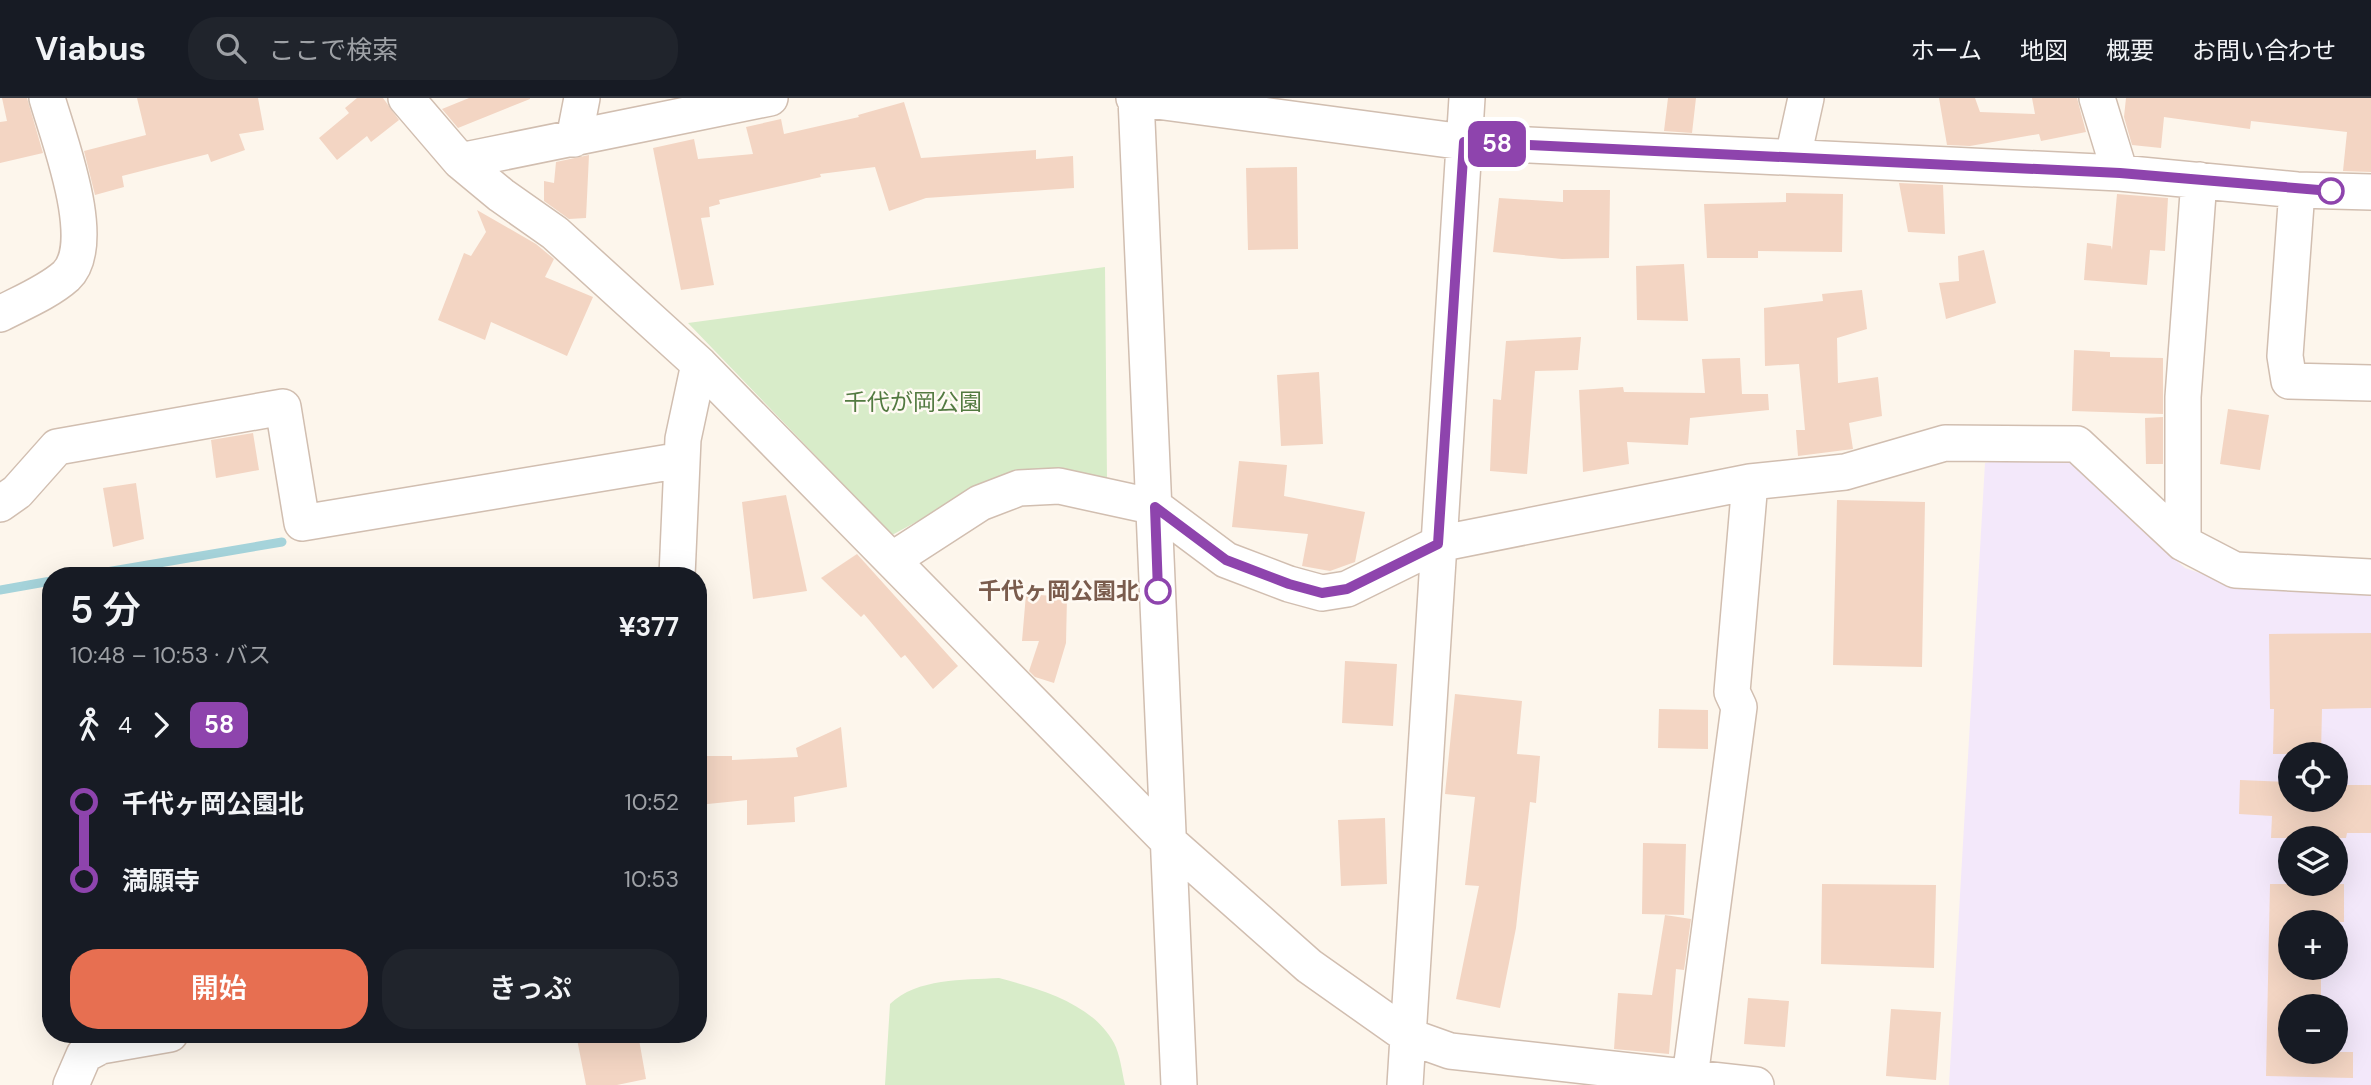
<!DOCTYPE html>
<html lang="ja">
<head>
<meta charset="utf-8">
<style>
	:root { --surface:#171b24; --page:#20242c; --text:#f1f3f6; --muted:#9ea1a6; --line:#363941; --accent:#e76f51 }
	body { margin:0; font-family:"DM Sans","Noto Sans JP",sans-serif; background:var(--page); color:var(--text); height:100vh; display:flex; flex-direction:column; font-size:26px; white-space:nowrap }
	* { box-sizing:border-box; margin:0 }
	p { font-size:23px; color:var(--muted) }
	.icon { flex:none; width:38px; height:38px; fill:none; stroke:currentColor; stroke-width:2; stroke-linecap:round; stroke-linejoin:round }
	.map { position:relative; flex:1; overflow:hidden }
	.sheet { position:absolute; left:42px; top:469px; width:665px; height:476px; display:flex; flex-direction:column; background:var(--surface); border-radius:28px; box-shadow:0 7px 28px #0002 }
	.sheet>* { flex:none }
	.badge { padding:0 14px; border-radius:10px; font-size:24px; line-height:46px }
	.tools { position:absolute; left:2278px; top:644px; display:grid; gap:14px }
	.tools a { display:grid; place-items:center; width:70px; height:70px; border-radius:50%; background:var(--surface); box-shadow:0 7px 28px #0002; font-size:35px }
	.map>.badge { position:absolute; translate:-50% -50%; box-shadow:0 0 0 4px #fff }
	.legs { display:flex; align-items:center; gap:10px; height:77px; padding:0 28px; font-size:23px }
	.legs p { margin-inline-start:auto }
	.overview { display:flex; align-items:center; justify-content:space-between; height:119px; padding:0 28px }
	h1 { font-size:38px; font-weight:600; line-height:52px }
	.button { display:flex; gap:14px; margin-top:auto; padding:14px 28px }
	.button a { flex:1; height:80px; border-radius:28px; background:var(--accent); color:#fff; font-size:28px; font-weight:600; line-height:80px; text-align:center }
	.button a+a { background:var(--page); color:var(--text) }
	ul { padding:0 28px; list-style:none }
	li { display:flex; align-items:center; gap:24px; height:77px; font-size:26px }
	li i { display:grid; place-items:center; width:10px; height:100%; margin:0 9px; background:currentColor }
	li i::after { content:''; width:18px; height:18px; margin:-9px; border:5px solid; border-radius:50%; background:var(--surface) }
	li p { margin-inline-start:auto }
	li:first-child i { background:linear-gradient(#0000 50%,currentColor 0) }
	li:last-child i { background:linear-gradient(currentColor 50%,#0000 0) }
	header { display:flex; align-items:center; gap:42px; box-sizing:border-box; height:98px; padding:0 35px; background:var(--surface); border-bottom:2px solid var(--line) }
	header strong { font-size:33px }
	nav { display:flex; gap:38px; margin-inline-start:auto; font-size:24px }
	.search { width:490px; height:63px; background:var(--page); display:flex; align-items:center; gap:18px; box-sizing:border-box; padding:0 24px; border-radius:28px; color:var(--muted); font-size:26px }
	.map>svg:first-child { display:block }
	.education { fill:#f3e8fa; fill-rule:evenodd }
	.green { fill:#d8ecc9 }
	.lines { fill:none; stroke-linecap:round; stroke-linejoin:round }
	.stream { stroke:#a5d3da; stroke-width:9 }
	.building { fill:#f3d5c3 }
	.minor-casing { stroke:#d1beb0; stroke-width:38 }
	.minor { stroke:#fff; stroke-width:35 }
	.line-1-casing { stroke:#fff; stroke-width:16 }
	.line-1 { stroke:#8e44ad; stroke-width:10 }
	.stop-1-dot { fill:#fff; stroke:#8e44ad; stroke-width:3.5 }
	.labels { text-anchor:middle; dominant-baseline:central; stroke-width:5; stroke-linejoin:round; paint-order:stroke }
	.park-label { font-size:23px; fill:#537a41; stroke:#fffaf3 }
	.stop-label { font-size:23px; font-weight:bold; fill:#7a5c4d; stroke:#fffaf3; text-anchor:end }
</style>
</head>
<body>
<header>
<strong>Viabus</strong>
<div class="search"><svg class="icon" aria-label="search" viewBox="0 0 24 24"><circle cx="10" cy="10" r="6"/><path d="M15 15l6 6"/></svg>ここで検索</div>
<nav><a>ホーム</a><a>地図</a><a>概要</a><a>お問い合わせ</a></nav>
</header>
<div class="map">
<svg width="2371" height="987" viewBox="0 0 2371 987">
	<rect width="100%" height="100%" fill="#fdf6ec"/>
	<path class="education" d="M2034,357L2071,360L2139,430L2185,470L2226,484L2371,490V987H1949L1985,365ZM2291,656H2336V702H2291ZM2291,740H2336V786H2291ZM2291,824H2336V870H2291ZM2291,908H2336V954H2291Z"/>
	<path class="green" d="M1105,169L1107,383L979,390L892,437L688,225Z
		M999,880C1040,891 1092,905 1114,945C1120,956 1122,974 1125,987H885L890,906C917,880 963,882 999,880Z"/>
	<g class="lines">
		<path class="stream" d="M83,478L282,444
			M0,492L51,483"/>
	</g>
	<path class="building" d="M2,0H27L43,55L0,65V24L7,23Z
		M137,0H258L264,32L239,36L245,52L211,64L208,56L122,78L124,89L95,97L84,53L146,37Z
		M357,0H383L399,22L371,44L367,38L337,62L319,40L349,15L345,10Z
		M469,0H530V1L458,30L442,11Z
		M1668,0H1696L1692,35L1664,33Z
		M1939,0H1975L1980,14L2035,16L2032,0H2077L2086,34L2041,43L2039,36L1970,48L1947,47Z
		M2126,0H2371V74L2343,73L2347,34L2251,23L2250,31L2164,19L2161,50L2132,47L2124,19Z
		M904,4L921,60L1036,52V61L1073,58L1074,90L926,100L889,113L875,69L820,76L821,79L719,102L720,106L709,109L710,119L701,120L714,187L681,192L653,50L694,41L698,61L753,56L746,29L781,21L784,36L859,19L858,17Z
		M589,57L586,120L569,121L544,103V83L554,85L556,64Z
		M1297,69L1298,151L1248,152L1246,70Z
		M1899,85L1943,87L1945,136L1908,134Z
		M1563,92H1610L1609,160L1562,161L1493,154L1499,100L1563,104Z
		M1786,95L1843,96L1842,154L1758,153V160H1707L1704,106L1786,104Z
		M2117,96L2168,100L2165,153L2150,152L2147,187L2084,182L2087,145L2111,148L2112,152Z
		M477,112L536,146L554,161L545,179L593,199L567,258L491,224L485,242L438,222L464,155L471,158L486,134Z
		M1984,152L1996,205L1946,221L1939,185L1959,183L1958,158Z
		M1684,166L1688,223L1637,222L1636,168Z
		M1862,192L1867,231L1837,240L1838,285L1878,279L1882,318L1849,325L1853,351L1798,358L1796,332H1805L1799,266L1765,268L1764,210L1823,203L1822,196Z
		M1581,239L1578,272L1535,273L1527,376L1490,373L1493,301L1501,302L1506,243Z
		M2074,252L2110,254V259L2163,260V316L2072,313Z
		M1740,260L1742,296H1768L1769,312L1690,320L1688,347L1627,344L1629,366L1583,374L1579,292L1623,289L1624,294L1705,295L1702,261Z
		M1319,274L1323,346L1281,348L1277,277Z
		M2228,311L2269,317L2260,372L2220,366Z
		M2163,319V366H2146L2145,320Z
		M253,335L259,372L216,380L211,342Z
		M1239,363L1287,367L1284,398L1365,414L1355,464L1330,473L1302,468L1308,436L1232,429Z
		M136,385L144,441L113,449L103,390Z
		M786,397L807,493L753,501L742,404Z
		M1837,402L1925,404L1922,569L1833,567Z
		M857,456L958,568L933,591L905,557L901,560L864,516L861,519L821,480Z
		M1026,496L1067,499L1066,545L1054,585L1035,579L1029,573L1039,543H1022Z
		M2371,535V610L2322,611L2321,656H2273L2274,611H2270L2269,536Z
		M1345,563L1397,566L1393,628L1342,625Z
		M1455,596L1522,603L1517,656L1540,658L1536,705L1530,704L1516,830L1500,910L1456,901L1479,788L1465,787L1475,699L1445,696Z
		M1659,611L1708,612V651L1658,650Z
		M841,629L847,689L794,699L795,724L747,727V702L698,707V658H732V662L798,659L796,650Z
		M2240,682L2291,684V702H2336V687H2371V735H2347L2346,740H2271L2272,718L2239,716Z
		M1385,720L1387,786L1341,788L1338,722Z
		M1643,745L1686,746L1684,817L1642,816Z
		M1822,786L1936,787L1934,870L1821,866Z
		M2270,786H2344V824H2291V870H2321V908H2291V954H2353V980L2266,978Z
		M1665,817L1691,821L1684,872L1676,871L1669,956L1614,951L1618,895L1652,897Z
		M1748,900L1789,903L1785,949L1744,946Z
		M1891,911L1941,914L1936,982L1886,978Z
		M576,936H638L646,981L617,987H586Z"/>
	<g class="lines">
		<defs>
			<path id="minor" d="M406,0L460,63L770,0
				M1134,0L1464,44L2120,75L2297,92L2371,94
				M1136,0L1179,987
				M2097,0L2120,75
				M574,41L582,0
				M1793,59L1806,0
				M460,63L501,97L555,135L699,266L1169,744L1309,868L1408,938L1450,953L1756,987
				M2297,92L2285,258L2289,283L2371,285
				M0,216C21,205 48,194 66,178C100,146 58,39 47,0
				M0,406L17,394L57,349L283,309L302,425L682,362
				M2183,445V299L2199,82
				M892,462L980,405L1019,390L1059,388L1155,409L1226,462L1289,486L1322,495L1347,491L1438,446L1750,384L1845,374L1945,345L2077,346L2183,445L2235,472L2371,479
				M677,478L683,341L699,266
				M71,987L84,957L101,948L170,936
				M1405,987L1467,0
				M1689,987L1739,609L1732,594L1750,384"/>
		</defs>
		<use href="#minor" class="minor-casing"/>
		<use href="#minor" class="minor"/>
	</g>
	<g class="lines">
		<defs>
			<path id="line-1" d="M1158,493L1155,409L1226,462L1289,486L1322,495L1347,491L1438,446L1464,44L2120,75L2331,93"/>
		</defs>
		<use href="#line-1" class="line-1-casing"/>
		<use href="#line-1" class="line-1"/>
	</g>
	<g class="stop-1-dot">
		<circle cx="2331" cy="93" r="12"/>
		<circle cx="1158" cy="493" r="12"/>
	</g>
	<g class="labels">
		<g class="park-label">
			<text x="913" y="304">千代が岡公園</text>
		</g>
		<g class="stop-label">
			<text x="1139" y="493">千代ヶ岡公園北</text>
		</g>
	</g>
</svg>
<div class="tools">
<a><svg class="icon" aria-label="locate" viewBox="0 0 24 24"><circle cx="12" cy="12" r="6"/><path d="M12 2v4M12 18v4M2 12h4M18 12h4"/></svg></a>
<a><svg class="icon" aria-label="layers" viewBox="0 0 24 24"><path d="M12 4l9 5-9 5-9-5zM3 14l9 5 9-5"/></svg></a>
<a>+</a>
<a>−</a>
</div>
<b class="badge" style="left:1497px;top:46px;background:#8e44ad;color:#fff">58</b>
<section class="sheet">
<div class="overview"><div><h1>5 分</h1><p>10:48 – 10:53 · バス</p></div><b>¥377</b></div>
<div class="legs"><svg class="icon" aria-label="walk" viewBox="0 0 24 24"><circle cx="13" cy="4" r="2"/><path d="M13 8l-2 6 4 7M11 14l-3 7M7 12l3-4h3l4 4"/></svg>4<svg class="icon" aria-label="forward" viewBox="0 0 24 24"><path d="M9 5l7 7-7 7"/></svg><b class="badge" style="background:#8e44ad;color:#fff">58</b></div>
<ul>
<li><i style="color:#8e44ad"></i><b>千代ヶ岡公園北</b><p>10:52</p></li>
<li><i style="color:#8e44ad"></i><b>満願寺</b><p>10:53</p></li>
</ul>
<div class="button"><a>開始</a><a>きっぷ</a></div>
</section>
</div>
</body>
</html>
